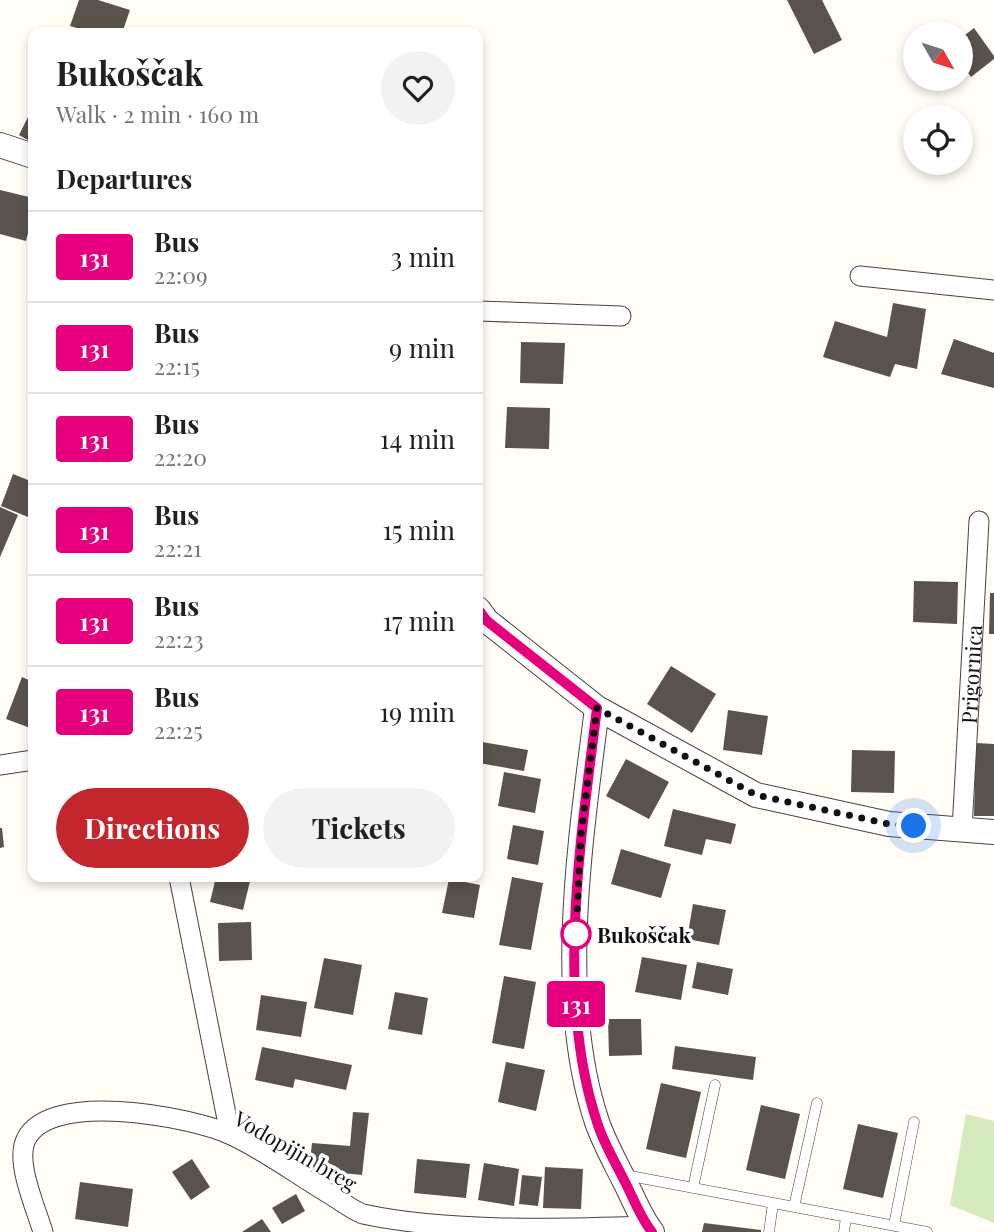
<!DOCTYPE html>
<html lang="en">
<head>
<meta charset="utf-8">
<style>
	:root { --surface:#fff; --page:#f2f2f2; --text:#202124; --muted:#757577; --line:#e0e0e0; --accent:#c4262e }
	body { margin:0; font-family:"Playfair Display",serif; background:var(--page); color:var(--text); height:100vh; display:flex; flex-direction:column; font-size:26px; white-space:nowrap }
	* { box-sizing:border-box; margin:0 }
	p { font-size:23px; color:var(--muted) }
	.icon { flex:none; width:38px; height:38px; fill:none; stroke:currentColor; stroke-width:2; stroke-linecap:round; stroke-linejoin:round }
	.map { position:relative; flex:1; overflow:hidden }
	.sheet { position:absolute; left:28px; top:28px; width:455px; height:854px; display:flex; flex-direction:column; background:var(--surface); border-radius:14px; box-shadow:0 4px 10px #0003 }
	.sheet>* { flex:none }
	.badge { padding:0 14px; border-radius:5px; font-size:24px; line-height:46px }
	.needle { width:46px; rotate:129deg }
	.controls { position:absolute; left:903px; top:21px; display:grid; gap:14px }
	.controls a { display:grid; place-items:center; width:70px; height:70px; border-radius:50%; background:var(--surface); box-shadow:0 4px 10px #0003; font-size:35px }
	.you { position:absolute; width:35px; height:35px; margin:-18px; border:5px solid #fff; border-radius:50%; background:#1a73e8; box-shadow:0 0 0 10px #1a73e833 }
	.map>.badge { position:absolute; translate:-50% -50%; box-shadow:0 0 0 4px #fff }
	h2 { padding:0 28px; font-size:26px; line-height:63px }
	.round { display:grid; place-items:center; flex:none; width:74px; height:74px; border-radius:37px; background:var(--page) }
	.overview { display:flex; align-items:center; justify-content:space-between; height:119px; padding:0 28px }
	h1 { font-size:33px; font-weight:700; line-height:52px }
	.button { display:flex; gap:14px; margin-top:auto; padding:14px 28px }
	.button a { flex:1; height:80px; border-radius:42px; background:var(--accent); color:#fff; font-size:28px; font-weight:700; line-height:80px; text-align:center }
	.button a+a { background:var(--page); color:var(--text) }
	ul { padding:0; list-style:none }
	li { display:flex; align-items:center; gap:21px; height:91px; padding:0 28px; border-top:2px solid var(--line) }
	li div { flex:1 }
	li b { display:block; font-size:26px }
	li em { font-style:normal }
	li .badge { min-width:77px; font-weight:700; text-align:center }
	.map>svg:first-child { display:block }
	.green { fill:#d5ebbd }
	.building { fill:#5a524d }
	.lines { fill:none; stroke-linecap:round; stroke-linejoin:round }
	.service-casing { stroke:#444; stroke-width:11 }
	.minor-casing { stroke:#444; stroke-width:21 }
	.tertiary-casing { stroke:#444; stroke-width:26 }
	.service { stroke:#fff; stroke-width:10 }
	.minor { stroke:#fff; stroke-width:19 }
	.tertiary { stroke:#fff; stroke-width:24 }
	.line-casing { stroke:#fff; stroke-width:16 }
	.line { stroke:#e6007e; stroke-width:10 }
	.walk { stroke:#111; stroke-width:7; stroke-dasharray:0 12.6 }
	.stop-dot { fill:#fff; stroke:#e6007e; stroke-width:3.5 }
	.labels { text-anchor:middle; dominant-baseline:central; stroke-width:7; stroke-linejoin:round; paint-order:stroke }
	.street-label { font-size:21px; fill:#111; stroke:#fff }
	.stop-label { font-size:21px; font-weight:bold; fill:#111; stroke:#fff; text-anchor:start }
</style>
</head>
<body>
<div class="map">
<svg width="994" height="1232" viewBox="0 0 994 1232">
	<rect width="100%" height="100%" fill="#fffdf5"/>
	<path class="green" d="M966,1114L994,1121V1223L950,1205Z"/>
	<path class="building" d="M79,0H98L130,10L122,33H94L70,26Z
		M787,0H822L842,40L814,54Z
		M974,28L994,56V59L971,77L961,63V38Z
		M33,107V143L19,135Z
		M0,190L33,198V213L26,241L0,234Z
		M893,303L926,309L917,369L895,364L890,377L823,357L835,321L887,337Z
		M954,339L994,353V388L941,374Z
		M521,342L565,343L563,384L520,383Z
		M507,407L550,408L549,449L505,448Z
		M13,474L33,482V519L1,506Z
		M0,507L18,515L0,557Z
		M914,581L958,582L957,624L913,622Z
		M990,593H994V634H989Z
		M671,666L716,694L692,733L647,704Z
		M22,677L33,682V729L6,719Z
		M728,710L768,716L762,755L723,750Z
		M482,742L528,750L524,771L479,763Z
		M976,743L994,744V816H974Z
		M852,750L895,751L894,793L851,792Z
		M626,759L669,782L649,819L606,796Z
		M504,772L541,779L535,813L498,806Z
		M673,809L736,824L731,844L706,839L702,855L664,846Z
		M513,825L544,831L538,865L507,859Z
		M0,828H2L4,847L0,848Z
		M621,849L671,864L661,898L611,884Z
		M216,877H251L243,910L210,902Z
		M512,877L543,883L531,950L499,945Z
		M449,879L480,885L474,918L442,913Z
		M693,904L726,910L719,945L687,939Z
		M251,922L252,960L219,961L218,923Z
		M642,957L687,965L681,1000L635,992Z
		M324,958L362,965L353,1015L314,1008Z
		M697,962L733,969L728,995L692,988Z
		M504,976L536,982L524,1049L492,1043Z
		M395,992L428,998L422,1035L388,1029Z
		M261,995L307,1002L301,1037L256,1030Z
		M608,1019H641L642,1055L609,1056Z
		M675,1046L756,1057L753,1080L672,1069Z
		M262,1047L352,1065L346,1090L295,1079L293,1088L255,1080Z
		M506,1062L545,1070L536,1111L498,1102Z
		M661,1083L701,1092L686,1158L646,1149Z
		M761,1105L800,1114L785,1179L746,1170Z
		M353,1112L369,1113L362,1175L309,1170L312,1143L350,1146Z
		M858,1124L898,1133L883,1198L843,1189Z
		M192,1159L210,1187L191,1200L172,1172Z
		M417,1159L470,1164L466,1198L414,1193Z
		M484,1163L519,1169L514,1206L478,1200Z
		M545,1167L583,1169L581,1209L543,1208Z
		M522,1175L542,1177L538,1206L519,1204Z
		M80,1182L133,1189L128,1227L75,1219Z
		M296,1194L305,1211L282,1224L272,1208Z
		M262,1219L271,1232H242Z
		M704,1223L761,1230V1232H702Z"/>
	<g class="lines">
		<defs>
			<path id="service" d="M625,1175L927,1232
				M693,1188L715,1085
				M794,1207L817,1103
				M894,1225L914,1122
				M769,1232L773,1203
				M844,1232L846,1217"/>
			<g id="minor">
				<path d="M860,276L994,290"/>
				<path d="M478,311L621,316"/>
				<path d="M0,765L33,760"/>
				<path id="s1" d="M962,830L979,521"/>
				<path d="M179,877L230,1134"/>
				<path d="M43,1232C36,1209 18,1168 24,1145C40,1087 193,1117 231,1135C264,1150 299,1176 331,1195C341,1201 352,1210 363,1214C445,1232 561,1229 647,1226"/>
			</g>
			<path id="tertiary" d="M0,145L33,156
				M478,609L487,621L597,708L756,795L889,824L994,832
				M597,708C581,837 555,997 597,1122C604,1142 615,1162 624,1180C633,1197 640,1217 652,1232"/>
		</defs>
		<use href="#service" class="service-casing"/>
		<use href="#minor" class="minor-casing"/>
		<use href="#tertiary" class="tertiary-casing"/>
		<use href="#service" class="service"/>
		<use href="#minor" class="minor"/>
		<use href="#tertiary" class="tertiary"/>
	</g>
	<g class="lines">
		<defs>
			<path id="line" d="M478,609L487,621L597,708C581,838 555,996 597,1122C603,1142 615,1162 624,1180C633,1197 640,1217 652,1232"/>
		</defs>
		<use href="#line" class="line-casing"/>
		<use href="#line" class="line"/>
		<path class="walk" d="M576,934L581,834L597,708L756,795L889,824L914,826"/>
	</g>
	<circle class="stop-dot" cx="576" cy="934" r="14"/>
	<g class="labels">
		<g class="street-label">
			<text stroke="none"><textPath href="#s1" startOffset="156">Prigornica</textPath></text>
			<text transform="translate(296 1150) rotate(30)">Vodopijin breg</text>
		</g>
		<g class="stop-label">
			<text x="597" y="934">Bukoščak</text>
		</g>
	</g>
</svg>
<div class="controls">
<a><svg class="needle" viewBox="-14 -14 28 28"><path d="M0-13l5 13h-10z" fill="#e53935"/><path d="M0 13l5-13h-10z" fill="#757577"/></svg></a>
<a><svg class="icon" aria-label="locate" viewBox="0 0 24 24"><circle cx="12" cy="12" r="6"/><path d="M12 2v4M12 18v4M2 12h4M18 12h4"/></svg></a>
</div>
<div class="you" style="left:914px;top:826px"></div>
<b class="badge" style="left:576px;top:1004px;background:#e6007e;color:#fff">131</b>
<section class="sheet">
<div class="overview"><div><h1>Bukoščak</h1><p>Walk · 2 min · 160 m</p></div><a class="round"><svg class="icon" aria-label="heart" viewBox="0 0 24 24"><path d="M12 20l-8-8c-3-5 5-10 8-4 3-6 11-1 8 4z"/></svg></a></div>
<h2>Departures</h2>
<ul>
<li><span class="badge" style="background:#e6007e;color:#fff">131</span><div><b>Bus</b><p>22:09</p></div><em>3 min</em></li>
<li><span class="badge" style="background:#e6007e;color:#fff">131</span><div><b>Bus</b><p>22:15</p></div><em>9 min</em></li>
<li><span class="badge" style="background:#e6007e;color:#fff">131</span><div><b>Bus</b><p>22:20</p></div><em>14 min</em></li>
<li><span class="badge" style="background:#e6007e;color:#fff">131</span><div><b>Bus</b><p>22:21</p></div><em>15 min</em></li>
<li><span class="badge" style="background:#e6007e;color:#fff">131</span><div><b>Bus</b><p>22:23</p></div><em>17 min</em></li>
<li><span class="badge" style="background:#e6007e;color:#fff">131</span><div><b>Bus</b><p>22:25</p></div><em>19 min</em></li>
</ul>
<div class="button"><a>Directions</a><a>Tickets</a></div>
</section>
</div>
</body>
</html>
